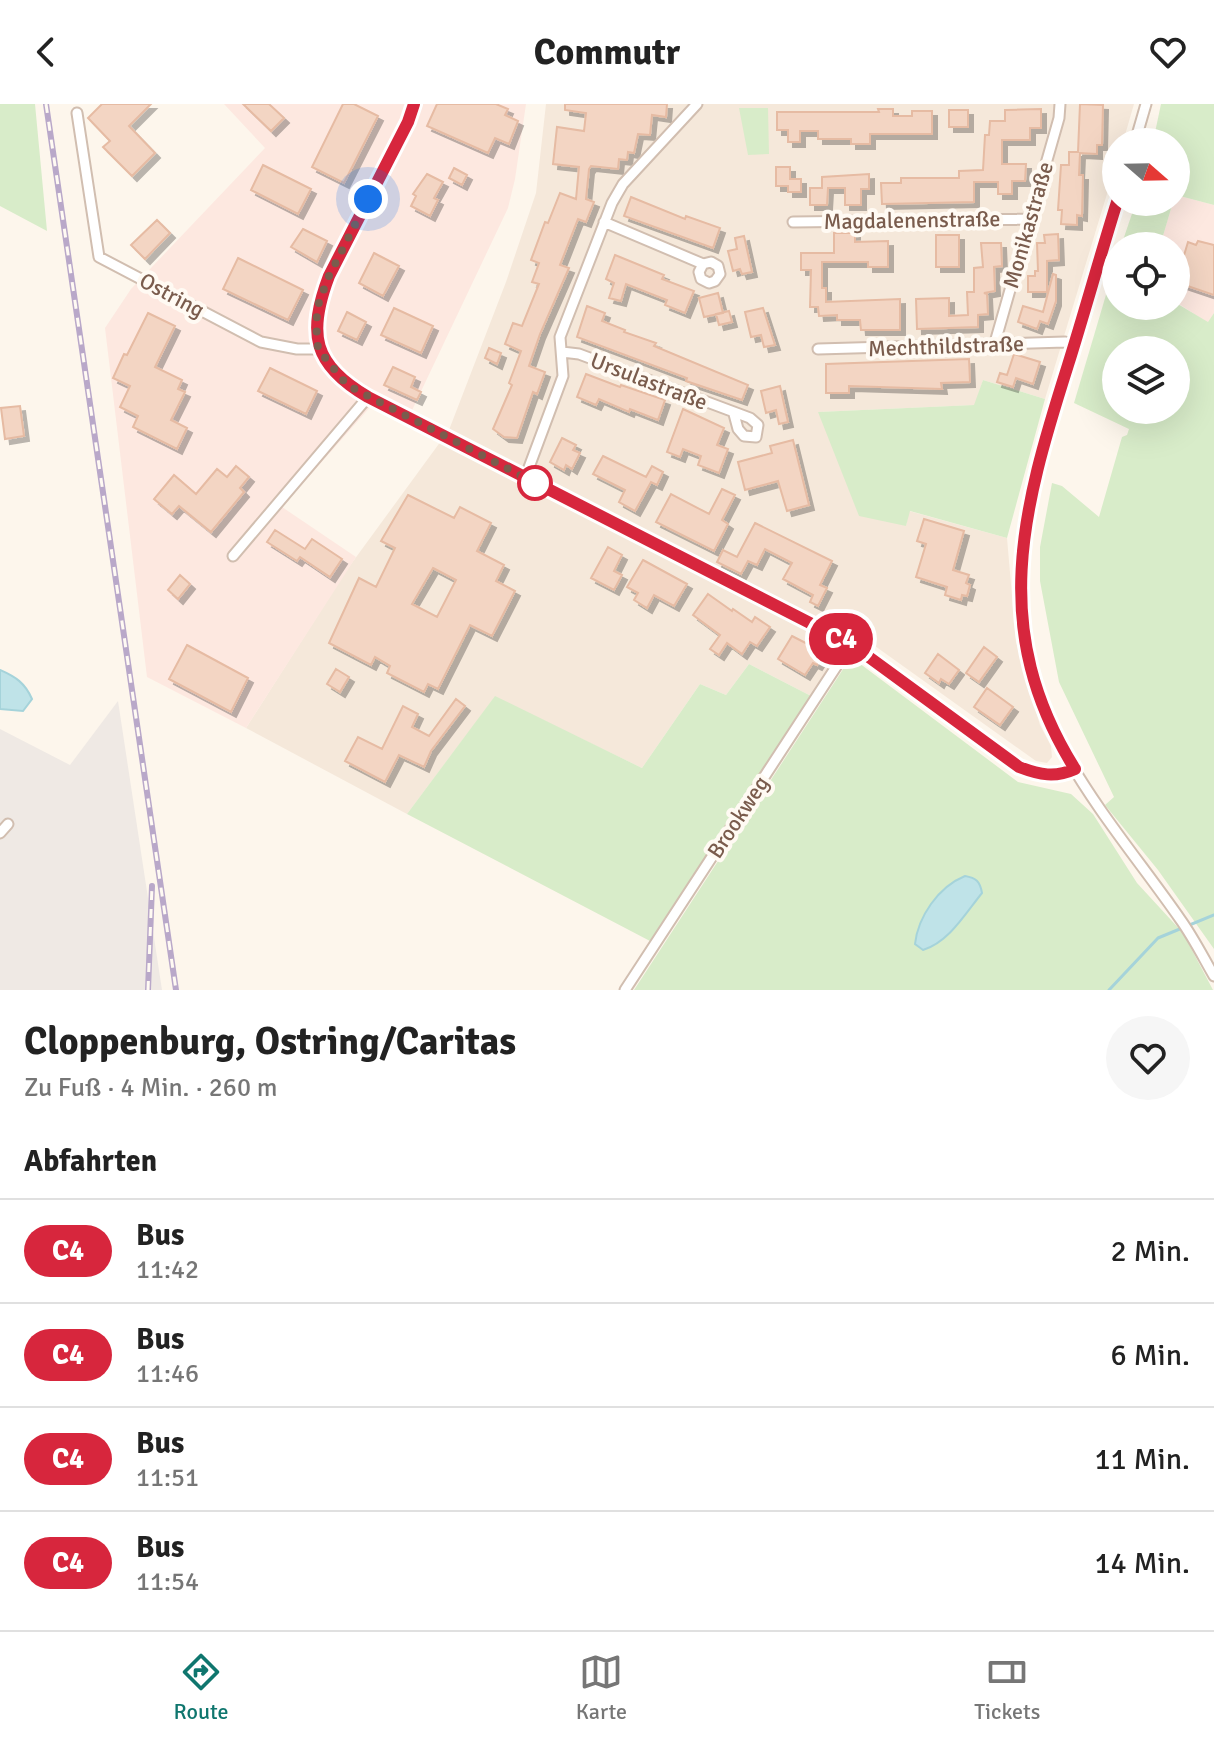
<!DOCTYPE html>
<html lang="de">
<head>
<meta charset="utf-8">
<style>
	:root { --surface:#fff; --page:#f6f6f6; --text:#222; --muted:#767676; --line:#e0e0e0; --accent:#0f766e }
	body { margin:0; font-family:Signika,sans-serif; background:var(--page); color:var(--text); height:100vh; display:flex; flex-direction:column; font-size:30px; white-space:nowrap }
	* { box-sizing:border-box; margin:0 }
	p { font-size:26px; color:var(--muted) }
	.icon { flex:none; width:44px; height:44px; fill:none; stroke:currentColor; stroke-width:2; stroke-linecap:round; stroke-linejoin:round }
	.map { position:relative; height:886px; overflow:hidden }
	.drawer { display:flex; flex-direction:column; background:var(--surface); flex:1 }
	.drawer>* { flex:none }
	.badge { padding:0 16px; border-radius:26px; font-size:28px; line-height:52px }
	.needle { width:52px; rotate:110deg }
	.fabs { position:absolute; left:1102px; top:24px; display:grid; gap:16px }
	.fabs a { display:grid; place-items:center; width:88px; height:88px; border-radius:50%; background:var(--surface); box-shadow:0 8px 32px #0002; font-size:40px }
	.you { position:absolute; width:40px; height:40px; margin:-20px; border:6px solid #fff; border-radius:50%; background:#1a73e8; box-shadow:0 0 0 12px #1a73e833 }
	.map>.badge { position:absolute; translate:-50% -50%; box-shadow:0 0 0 4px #fff }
	h2 { padding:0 24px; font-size:30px; line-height:72px }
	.round { display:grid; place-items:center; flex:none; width:84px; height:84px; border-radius:42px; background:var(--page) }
	.overview { display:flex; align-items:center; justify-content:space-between; height:136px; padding:0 24px }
	h1 { font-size:38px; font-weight:700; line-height:60px }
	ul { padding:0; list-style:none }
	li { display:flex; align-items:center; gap:24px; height:104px; padding:0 24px; border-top:2px solid var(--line) }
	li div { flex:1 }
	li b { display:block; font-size:30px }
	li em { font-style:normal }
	li .badge { min-width:88px; font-weight:700; text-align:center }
	header { display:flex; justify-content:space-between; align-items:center; height:104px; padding:0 24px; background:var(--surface); font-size:36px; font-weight:700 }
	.dock { display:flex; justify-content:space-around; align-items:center; height:112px; border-top:2px solid var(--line); background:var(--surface); font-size:22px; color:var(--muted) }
	.dock a { display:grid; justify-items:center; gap:4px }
	.dock .on { color:var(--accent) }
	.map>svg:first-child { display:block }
	.residential { fill:#f5e8da }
	.commercial { fill:#fde8e0 }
	.industrial { fill:#efe9e4 }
	.green { fill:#d8ecc9; fill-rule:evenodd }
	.water { fill:#bfe3e8; stroke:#a5d3da; stroke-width:2 }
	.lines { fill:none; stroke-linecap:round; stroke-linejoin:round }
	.stream { stroke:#a5d3da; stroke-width:3 }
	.building { fill:#f3d5c3; stroke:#e6bba3; stroke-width:2; fill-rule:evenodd; filter:url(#shadow) }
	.street-casing { stroke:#d1beb0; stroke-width:13 }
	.street { stroke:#fff; stroke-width:9 }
	.rail-casing { stroke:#b9a8c9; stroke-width:6 }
	.rail { stroke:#fffaf3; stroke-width:3; stroke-dasharray:9; stroke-linecap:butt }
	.line-casing { stroke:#fff; stroke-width:18 }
	.line { stroke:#d7263d; stroke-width:12 }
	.walk { stroke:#7a5c4d; stroke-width:8; stroke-dasharray:0 14.4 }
	.stop-dot { fill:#fff; stroke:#d7263d; stroke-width:4 }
	.labels { text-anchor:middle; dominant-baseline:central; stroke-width:8; stroke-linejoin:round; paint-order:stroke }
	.street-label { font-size:22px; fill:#7a5c4d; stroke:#fffaf3 }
</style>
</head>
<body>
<header><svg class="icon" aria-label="back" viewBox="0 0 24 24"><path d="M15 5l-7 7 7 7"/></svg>Commutr<svg class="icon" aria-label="heart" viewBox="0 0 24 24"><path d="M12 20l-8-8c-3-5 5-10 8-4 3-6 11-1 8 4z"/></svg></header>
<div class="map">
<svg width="1214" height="886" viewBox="0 0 1214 886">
	<defs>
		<filter id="shadow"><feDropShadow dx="5" dy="5" stdDeviation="0" flood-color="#0004"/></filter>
	</defs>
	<rect width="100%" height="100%" fill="#fdf6ec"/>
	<path class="residential" d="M546,0H1134L1123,38H1116V60L1045,295L983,276L975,301L818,308L906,422L909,407L1007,434L1016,538L1040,621L1051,642L1052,653L1047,659L1036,657L854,527L811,592L749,560L726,591L700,580L642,664L495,593L407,710L246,624L346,467L449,326L506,178L536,89Z"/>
	<path class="commercial" d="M224,0H526L515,75L508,104L406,319L372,301L282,403L356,453L246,624L147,573L105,224L131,185L265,44Z
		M1176,91L1214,101V209L1208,219L1176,198V142H1160L1173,98H1176Z"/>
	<path class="industrial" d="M118,597L162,886H0V625L70,661Z"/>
	<path class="green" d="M0,0H35L47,127L0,102Z
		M1161,0H1214V101L1176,91V38H1153Z
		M739,4H768L769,50L748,51Z
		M1136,98H1173L1160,142H1121Z
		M1116,157V202H1176V199L1208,218L1214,209V845L1158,766L1105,701L1114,693L1059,578L1040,477V443L1052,379L1062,382L1099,413L1122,333L1127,331L1129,325L1074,299ZM1116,246H1176V306H1116Z
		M983,276L1045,295L1007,434L910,407L906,422L859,412L818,308L974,301Z
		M851,553L1018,678L1071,690L1093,710L1137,779L1183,829L1213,886H634Z
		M749,560L811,592L650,837L407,710L495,592L642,664L700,580L726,591Z"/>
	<path class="water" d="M0,566C16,573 25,579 32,595L23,607L0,605Z
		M965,772C976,774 980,777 982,789C965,810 949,838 923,846L915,840C918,813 938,783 965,772Z"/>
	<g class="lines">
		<path class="stream" d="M1109,886L1158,834L1214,811"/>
	</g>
	<path class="building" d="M102,0H151L129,22L155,49L132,72L103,43L110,37L88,14Z
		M243,0H269L284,14L271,27Z
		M343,0H354L378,12L344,79L312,63Z
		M437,0H496L508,5L505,11L518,17L509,40L495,34L488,49L427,22Z
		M565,0H667L666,13L652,11L650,31L638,30L634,49L628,48L627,56L619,55L618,65L591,62L589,65L586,95L594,98L586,118L578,115L560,161L569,164L540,230L529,262L545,268L537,290L533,288L517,334L504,333L493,325L512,281L509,279L521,247L505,240L513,219L522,222L539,180L532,178L539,159L531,156L545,118L548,119L560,89L576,95L579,63L553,60L557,23L584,27L586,9L565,6Z
		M1080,0L1103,1L1102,41H1097V50L1080,49L1079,71H1083L1082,112L1077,111V121L1061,120L1062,106H1058L1061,61H1069V48H1078Z
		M878,5H893V12H912V7H932V30H870V40H851V35H818V27H800V38H788V26H777V8H879Z
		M1041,5V24H1030V36H1002V60H1026L1025,77H1012V90H998V78H974V98L882,100L881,79H901V74H959V67L983,66L985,31H989L990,17H1005V6Z
		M949,6H968V23H949Z
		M263,61L311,85L298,110L251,86Z
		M776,63H790V75H801V88H788V82H776Z
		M454,64L467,71L462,81L449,74Z
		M427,70L443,78L434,94L438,96L430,112L411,102L416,92L413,90Z
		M869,70V85H861V101H845V84H828L827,101H810V84H822V73Z
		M631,93L685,115L686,112L720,124L713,144L624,112Z
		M157,116L170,129L145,155L131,141Z
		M303,125L327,137L317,158L291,143Z
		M834,129H855V138L888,137V163H868V158H822V184H826V198L900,195V226H861L860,216H837V211L819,212L818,203H810L811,166H801V149H834Z
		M1058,130L1059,156L1047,157V188H1028V172H1035V167H1038L1037,139H1045L1044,131Z
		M936,131H959V163H936Z
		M744,132L752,168L742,170L740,165L733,167L728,147L737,145L735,134Z
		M1198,137L1214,141V191L1176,178L1188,138L1196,141Z
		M981,139H1001L1002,162L994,163L995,187L984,189L987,190L988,210L978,211V223L917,225L916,195L949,194V212L968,211L967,188H974V164L983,163Z
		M374,149L399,162L383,192L359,179Z
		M615,151L664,171L662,175L694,187L685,209L665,201L667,196L626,180L621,197L609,194L614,179L606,175Z
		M238,154L303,186L288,216L223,185Z
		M1053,170L1056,171V197L1048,220L1040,217L1037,225L1018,218L1023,202L1043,208Z
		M718,189L723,209L704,213L699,194Z
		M587,202L605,209L602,217L625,226L624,228L656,239L654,242L748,281L742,296L686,277L687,274L577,233Z
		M394,204L433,222L421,249L381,231Z
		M763,204L775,241L764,243L761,231L751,233L745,208Z
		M729,207L732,218L719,221L716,210Z
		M347,208L366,218L357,236L338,227Z
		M148,209L175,222L155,263L182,276L178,285L185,288L171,316L187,324L177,345L133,323L138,312L120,303L130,282L113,274L124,250L127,251Z
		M489,244L501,249L497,260L485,254Z
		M1014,250L1040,258L1033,280L1016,274L1013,283L997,278L1000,269L1007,271Z
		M969,255L970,278L941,279L942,285L849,282V289H826V260Z
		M393,263L415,273L411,283L421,288L417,296L384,281Z
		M270,264L317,287L306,310L258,287Z
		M586,270L620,283L621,281L665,296L658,316L630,305L629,308L599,295L596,301L577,293Z
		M780,282L788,318L779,320L776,306L766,309L761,287Z
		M20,302L24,332L5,335L1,304Z
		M683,305L724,324L717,341L728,345L719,369L698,361L701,352L683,345L680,353L667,348Z
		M562,334L576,341L573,346L580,349L572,365L566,361L564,366L550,358Z
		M793,336L809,401L787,407L778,377L745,386L738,358L772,349L770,342Z
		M603,352L646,373L652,362L663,368L657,381L651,378L635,407L619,398L625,386L593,370Z
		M236,362L249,373L240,384L244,388L211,428L179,402L172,410L154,395L174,371L196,390L217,365L227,373Z
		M722,385L735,391L722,416L728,420L714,447L656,418L671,390L709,410Z
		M408,391L454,414L460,403L491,419L477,447L504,461L496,477L515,487L492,532L470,521L438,585L428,580L424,588L387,569L390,562L375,553L371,561L329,539L359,474L376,483L395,444L381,437ZM433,464L456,476L437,513L412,500Z
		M924,415L964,427L953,466L969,471L966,479L970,481L967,492L962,491L961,496L945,491L947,483L916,473L926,440L917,437Z
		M755,419L832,457L820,481L827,484L818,502L810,498L813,491L783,475L792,459L765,445L757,461L748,457L741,470L717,458L723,446L737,453Z
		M275,426L305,445L312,435L342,455L330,473L300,453L297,457L267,438Z
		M608,443L622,451L614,467L622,471L614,486L591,474Z
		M643,456L687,480L674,502L654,491L647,504L634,496L638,489L627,483Z
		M180,471L190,480L178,495L168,486Z
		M708,490L732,507L733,505L752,518L755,513L770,523L757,542L750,538L742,550L727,539L719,551L710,545L720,531L693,511Z
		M792,532L825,549L817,561L813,559L805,571L778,555Z
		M187,541L248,574L231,608L169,575Z
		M984,543L997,553L979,578L966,569Z
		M938,550L959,566L949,580L941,575L939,579L925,569Z
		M336,565L349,573L340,588L327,580Z
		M987,584L1013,603L1000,621L974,603Z
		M456,595L465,602L431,647L424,663L399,651L385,678L345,657L358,633L382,645L403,602L418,610L412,623L429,632Z"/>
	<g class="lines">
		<defs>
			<path id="street" d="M414,0L408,18L329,172L319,198L316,219L318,245L347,281L466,344L851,540L1019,663C1040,671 1055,674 1075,665
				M77,9L99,153L261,238L297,245H318
				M1135,38L1146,0
				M1117,98C1101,150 1086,202 1070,254C1028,390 989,512 1063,646C1096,706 1141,759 1180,815C1193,833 1203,853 1214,872
				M604,118L703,160L711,158L718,162L720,170L715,177L709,179L701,175L699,168L703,160
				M793,118L1030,115
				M994,242L1059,14L1060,0
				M818,245L1065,238L1074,240
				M562,248L579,250L750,314L758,321L756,333L744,332L738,325L734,310
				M525,374L563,272L560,233L612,99L623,80L697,0
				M233,452L368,293
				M0,729L8,720
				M625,886L851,540"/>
		</defs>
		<use href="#street" class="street-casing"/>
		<use href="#street" class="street"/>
		<defs>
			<path id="rail" d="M46,0L176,886
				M148,886L152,782"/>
		</defs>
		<use href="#rail" class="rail-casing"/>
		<use href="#rail" class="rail"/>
	</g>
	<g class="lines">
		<defs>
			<path id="line" d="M414,0L408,18L329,172C307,230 313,261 368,293L851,540L1019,663C1040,671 1055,674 1075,665C988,526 1022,406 1068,261C1085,207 1100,152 1117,98"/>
		</defs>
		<use href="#line" class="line-casing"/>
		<use href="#line" class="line"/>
		<path class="walk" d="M368,95L329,172L319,198L316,219L318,245L347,281L545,384L535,379"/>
	</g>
	<circle class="stop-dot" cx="535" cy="379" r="16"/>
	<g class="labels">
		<g class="street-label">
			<text transform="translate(912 116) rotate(-1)">Magdalenenstraße</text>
			<text transform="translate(1028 121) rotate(-74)">Monikastraße</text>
			<text transform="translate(172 191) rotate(28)">Ostring</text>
			<text transform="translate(946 242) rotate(-2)">Mechthildstraße</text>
			<text transform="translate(649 277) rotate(21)">Ursulastraße</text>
			<text transform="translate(738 713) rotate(-57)">Brookweg</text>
		</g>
	</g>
</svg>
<div class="fabs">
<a><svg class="needle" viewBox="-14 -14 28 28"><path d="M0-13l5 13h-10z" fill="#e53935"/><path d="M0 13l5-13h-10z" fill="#767676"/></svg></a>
<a><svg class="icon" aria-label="locate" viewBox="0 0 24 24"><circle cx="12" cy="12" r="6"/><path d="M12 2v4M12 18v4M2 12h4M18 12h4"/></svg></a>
<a><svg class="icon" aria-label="layers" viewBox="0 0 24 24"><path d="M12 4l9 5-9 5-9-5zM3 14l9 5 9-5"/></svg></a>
</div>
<div class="you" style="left:368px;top:95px"></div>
<b class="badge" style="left:841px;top:535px;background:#d7263d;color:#fff">C4</b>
</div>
<section class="drawer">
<div class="overview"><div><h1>Cloppenburg, Ostring/Caritas</h1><p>Zu Fuß · 4 Min. · 260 m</p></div><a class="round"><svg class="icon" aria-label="heart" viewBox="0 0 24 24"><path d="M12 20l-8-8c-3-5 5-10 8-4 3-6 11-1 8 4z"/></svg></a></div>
<h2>Abfahrten</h2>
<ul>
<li><span class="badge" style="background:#d7263d;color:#fff">C4</span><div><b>Bus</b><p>11:42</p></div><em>2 Min.</em></li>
<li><span class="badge" style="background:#d7263d;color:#fff">C4</span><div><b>Bus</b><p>11:46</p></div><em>6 Min.</em></li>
<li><span class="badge" style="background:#d7263d;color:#fff">C4</span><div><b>Bus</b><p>11:51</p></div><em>11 Min.</em></li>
<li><span class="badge" style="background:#d7263d;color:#fff">C4</span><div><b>Bus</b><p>11:54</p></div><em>14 Min.</em></li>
</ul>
</section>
<nav class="dock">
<a class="on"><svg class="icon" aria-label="directions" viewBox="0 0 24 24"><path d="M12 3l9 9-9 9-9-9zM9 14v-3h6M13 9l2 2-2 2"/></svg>Route</a>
<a><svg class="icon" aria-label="map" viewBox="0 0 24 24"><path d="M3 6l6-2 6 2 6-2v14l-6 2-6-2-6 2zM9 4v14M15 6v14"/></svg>Karte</a>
<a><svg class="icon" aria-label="tickets" viewBox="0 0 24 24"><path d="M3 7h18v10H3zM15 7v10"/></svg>Tickets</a>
</nav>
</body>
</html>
